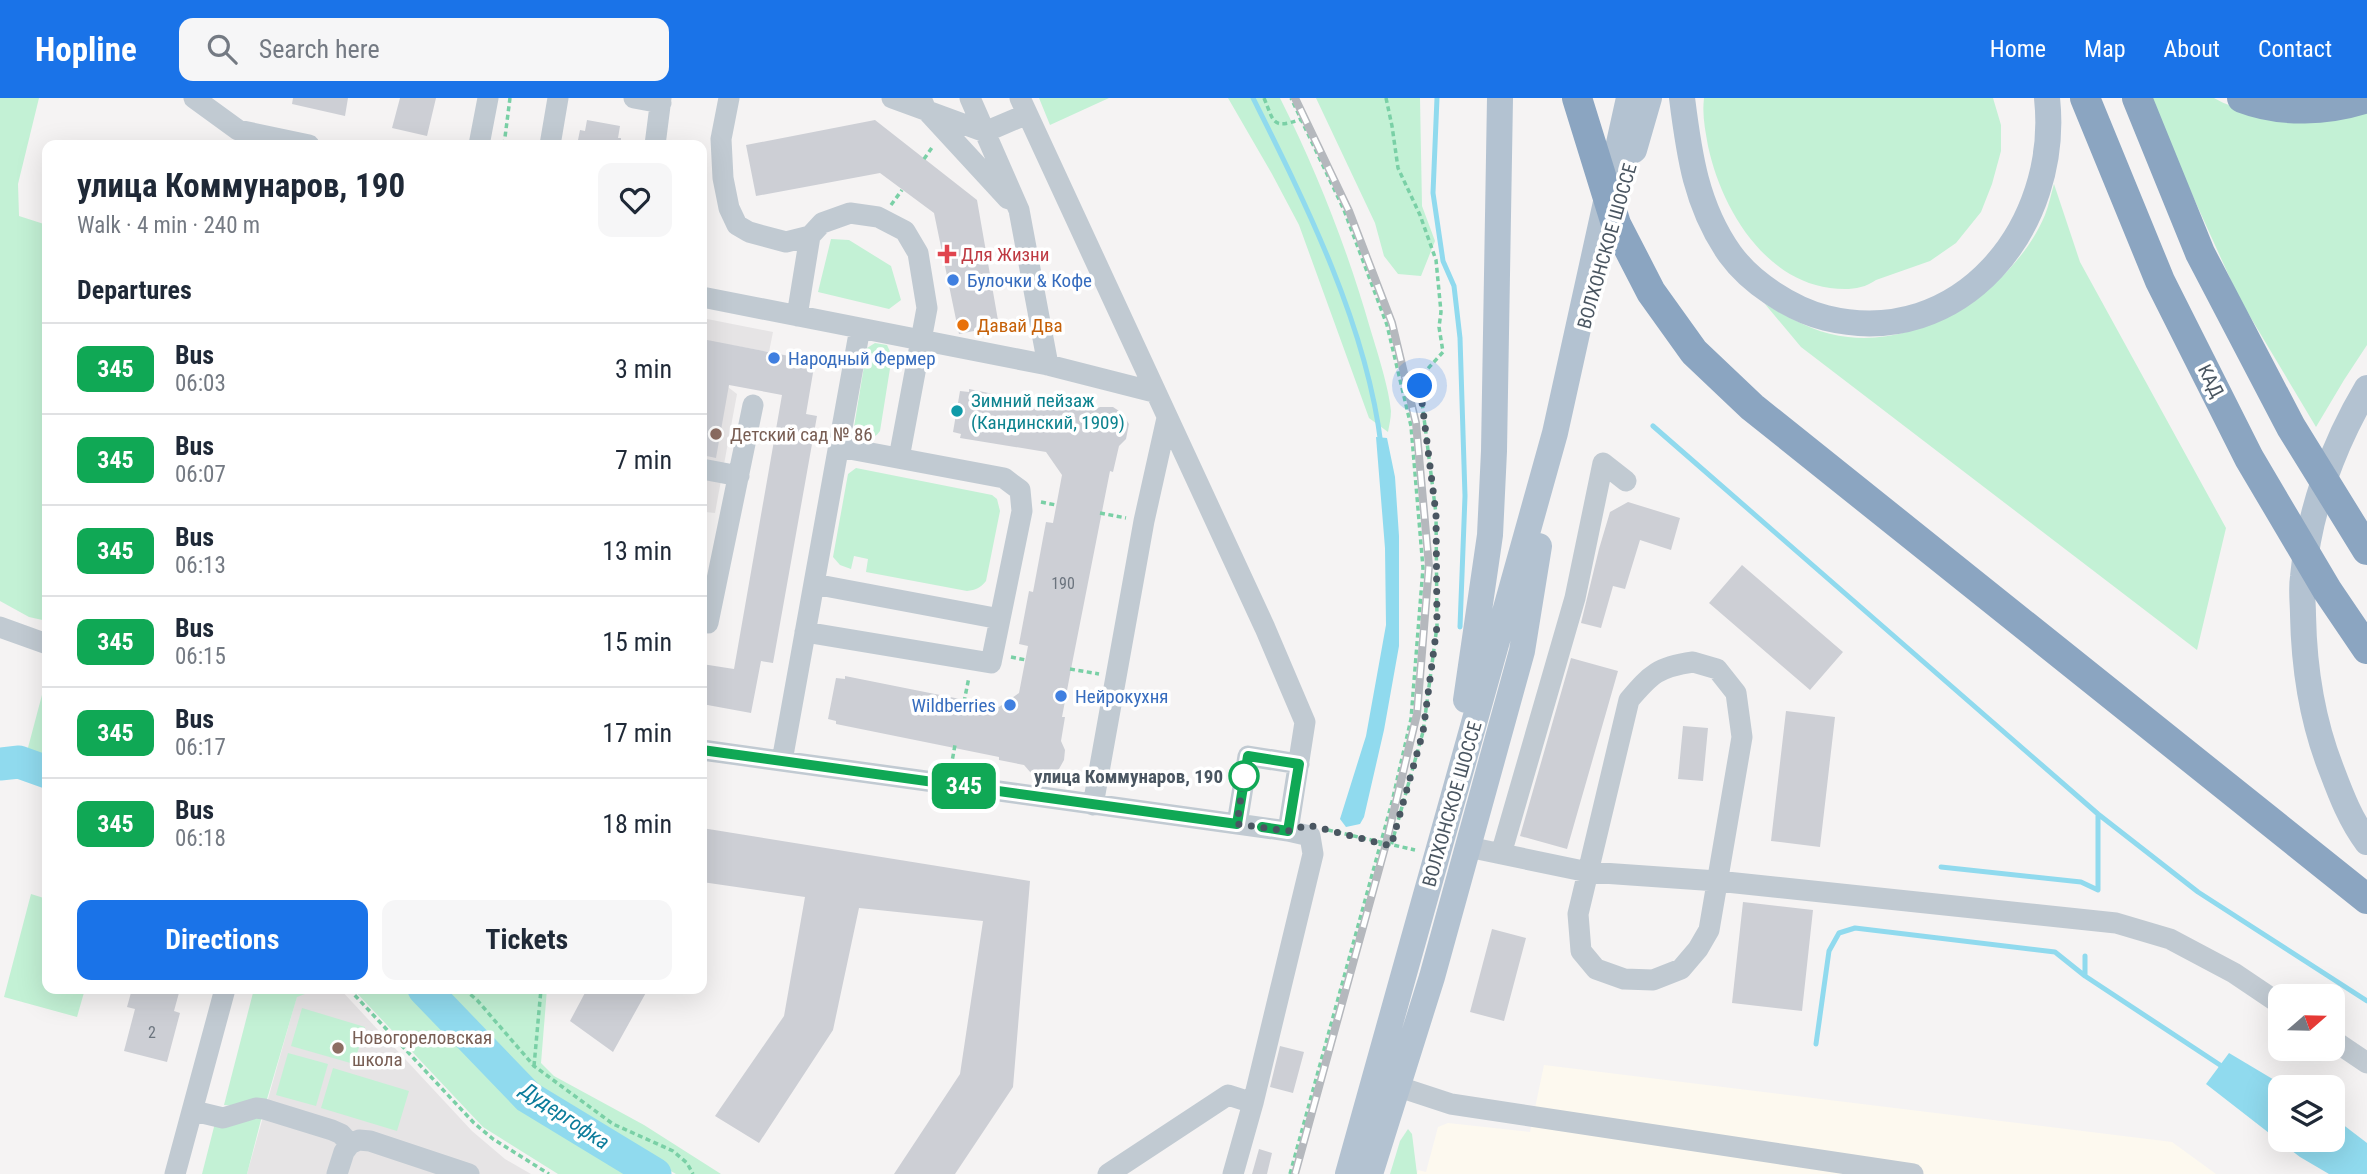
<!DOCTYPE html>
<html lang="en">
<head>
<meta charset="utf-8">
<style>
	:root { --surface:#fff; --page:#f6f6f7; --text:#1f2937; --muted:#747a83; --line:#e0e1e3; --accent:#1a73e8 }
	body { margin:0; font-family:"Roboto Condensed",sans-serif; background:var(--page); color:var(--text); height:100vh; display:flex; flex-direction:column; font-size:26px; white-space:nowrap }
	* { box-sizing:border-box; margin:0 }
	p { font-size:23px; color:var(--muted) }
	.icon { flex:none; width:38px; height:38px; fill:none; stroke:currentColor; stroke-width:2; stroke-linecap:round; stroke-linejoin:round }
	.map { position:relative; flex:1; overflow:hidden }
	.side { position:absolute; left:42px; top:42px; width:665px; height:854px; display:flex; flex-direction:column; background:var(--surface); border-radius:14px; box-shadow:0 7px 28px #0002 }
	.side>* { flex:none }
	.badge { padding:0 14px; border-radius:10px; font-size:24px; line-height:46px }
	.needle { width:46px; rotate:70deg }
	.fabs { position:absolute; left:2268px; top:886px; display:grid; gap:14px }
	.fabs a { display:grid; place-items:center; width:77px; height:77px; border-radius:14px; background:var(--surface); box-shadow:0 7px 28px #0002; font-size:35px }
	.you { position:absolute; width:35px; height:35px; margin:-18px; border:5px solid #fff; border-radius:50%; background:#1a73e8; box-shadow:0 0 0 10px #1a73e833 }
	.map>.badge { position:absolute; translate:-50% -50%; box-shadow:0 0 0 4px #fff }
	h2 { padding:0 35px; font-size:26px; line-height:63px }
	.round { display:grid; place-items:center; flex:none; width:74px; height:74px; border-radius:14px; background:var(--page) }
	.overview { display:flex; align-items:center; justify-content:space-between; height:119px; padding:0 35px }
	h1 { font-size:33px; font-weight:700; line-height:52px }
	.action { display:flex; gap:14px; margin-top:auto; padding:14px 35px }
	.action a { flex:1; height:80px; border-radius:14px; background:var(--accent); color:#fff; font-size:28px; font-weight:700; line-height:80px; text-align:center }
	.action a+a { background:var(--page); color:var(--text) }
	ul { padding:0; list-style:none }
	li { display:flex; align-items:center; gap:21px; height:91px; padding:0 35px; border-top:2px solid var(--line) }
	li div { flex:1 }
	li b { display:block; font-size:26px }
	li em { font-style:normal }
	li .badge { min-width:77px; font-weight:700; text-align:center }
	header { display:flex; align-items:center; gap:42px; box-sizing:border-box; height:98px; padding:0 35px; background:var(--accent); color:#fff }
	header strong { font-size:33px }
	nav { display:flex; gap:38px; margin-inline-start:auto; font-size:24px }
	.search { width:490px; height:63px; background:var(--page); display:flex; align-items:center; gap:18px; box-sizing:border-box; padding:0 24px; border-radius:14px; color:var(--muted); font-size:26px }
	.map>svg:first-child { display:block }
	.commercial { fill:#fdf9ef }
	.education { fill:#e6e4e5 }
	.green { fill:#c3f1d5 }
	.water { fill:#90daee }
	.lines { fill:none; stroke-linecap:round; stroke-linejoin:round }
	.stream { stroke:#90daee; stroke-width:5 }
	.river { stroke:#90daee; stroke-width:33 }
	.building { fill:#cdcfd5 }
	.path { stroke:#7ad0a6; stroke-width:3.5; stroke-dasharray:5 3.5; stroke-linecap:butt }
	.minor { stroke:#c1cad2; stroke-width:21 }
	.major { stroke:#b3c2d1; stroke-width:26 }
	.highway { stroke:#8ba5c1; stroke-width:30 }
	.rail-casing { stroke:#b5b8bd; stroke-width:8 }
	.rail { stroke:#fff; stroke-width:5; stroke-dasharray:16; stroke-linecap:butt }
	.line-casing { stroke:#fff; stroke-width:16 }
	.line { stroke:#10a855; stroke-width:10 }
	.walk { stroke:#4a5661; stroke-width:7; stroke-dasharray:0 12.6 }
	.health-dot { fill:#e0444e; stroke:#fff; stroke-width:2.5 }
	.shop-dot { fill:#3f7fe0; stroke:#fff; stroke-width:2.5 }
	.food-dot { fill:#e8710a; stroke:#fff; stroke-width:2.5 }
	.culture-dot { fill:#0f9aa8; stroke:#fff; stroke-width:2.5 }
	.education-dot { fill:#8d6e63; stroke:#fff; stroke-width:2.5 }
	.stop-dot { fill:#fff; stroke:#10a855; stroke-width:3.5 }
	.labels { text-anchor:middle; dominant-baseline:central; stroke-width:7; stroke-linejoin:round; paint-order:stroke }
	.number-label { font-size:16px; fill:#6b747e }
	.street-label { font-size:19px; fill:#4a5661; stroke:#fff }
	.health-label { font-size:19px; fill:#be3a42; stroke:#fff; text-anchor:start }
	.shop-label { font-size:19px; fill:#366cbe; stroke:#fff; text-anchor:start }
	.food-label { font-size:19px; fill:#c56008; stroke:#fff; text-anchor:start }
	.culture-label { font-size:19px; fill:#0d838f; stroke:#fff; text-anchor:start }
	.education-label { font-size:19px; fill:#785e54; stroke:#fff; text-anchor:start }
	.stop-label { font-size:19px; font-weight:bold; fill:#4a5661; stroke:#fff; text-anchor:end }
	.water-label { font-size:21px; font-style:italic; fill:#0c7c9b; stroke:#fff }
</style>
</head>
<body>
<header>
<strong>Hopline</strong>
<div class="search"><svg class="icon" aria-label="search" viewBox="0 0 24 24"><circle cx="10" cy="10" r="6"/><path d="M15 15l6 6"/></svg>Search here</div>
<nav><a>Home</a><a>Map</a><a>About</a><a>Contact</a></nav>
</header>
<div class="map">
<svg width="2367" height="1076" viewBox="0 0 2367 1076">
	<rect width="100%" height="100%" fill="#f5f3f3"/>
	<path class="commercial" d="M1544,967L2172,1044L2216,1076H1417L1418,1072L1426,1074L1438,1029L1448,1025L1530,1034Z"/>
	<path class="education" d="M702,220L773,234L769,254L731,247L724,286L737,296L715,415L705,414L702,417Z
		M318,891H340L472,1033L505,1061L531,1076H247L297,898Z"/>
	<path class="green" d="M0,0H39L18,86L19,118L47,127V523L29,519L0,503Z
		M1039,0H1109L1050,27Z
		M1228,0H1280C1317,74 1347,150 1370,230C1377,253 1389,290 1391,313C1391,320 1389,328 1388,334L1369,320L1299,127L1272,76Z
		M1316,0H1420L1422,108L1435,143L1421,178L1398,176L1384,158L1375,125Z
		M1704,0H1993L2001,27V53L1992,86L1981,114L1956,145L1930,163L1876,182C1862,192 1846,192 1830,190C1763,181 1721,109 1708,48C1705,31 1702,17 1704,0Z
		M2152,0H2214C2259,26 2317,15 2367,13V247L2344,282L2316,329L2239,200L2176,61Z
		M2054,86L2080,164L2226,430L2197,552L1801,249L1765,206C1791,221 1818,236 1848,239C1927,248 2015,188 2045,117C2049,107 2051,96 2054,86Z
		M831,141L849,142L891,168L901,202L889,211L818,194Z
		M875,245L887,247L892,258L880,333C872,345 858,343 854,329L867,250Z
		M856,370L992,397L997,401L1000,413L986,483C980,490 976,492 967,493L866,474L868,461L854,458L851,471L840,467L833,459L848,376Z
		M47,578V668L25,661Z
		M31,796L47,801V891H85L77,919L4,899Z
		M254,891H318L297,899L267,1001L235,1008L224,1007Z
		M353,891H420L512,991L538,1011L642,1076H558L483,1029Z
		M434,891H547L541,965L554,978L644,1027L721,1076H676L552,1006L514,976Z
		M302,910L365,929L354,966L291,948Z
		M288,955L328,966L316,1008L276,997Z
		M333,970L409,993L397,1033L321,1010Z
		M262,1018L247,1076H202L215,1025Z
		M1408,1031L1412,1036L1417,1076H1390L1400,1043Z"/>
	<path class="water" d="M1376,339L1387,340L1395,379L1399,438V548L1384,632L1364,719L1360,726L1346,729L1340,721L1366,638L1386,527L1385,450Z
		M2229,955L2286,989H2280V1041H2333V1019L2367,1045V1076H2329L2300,1059L2206,986Z"/>
	<g class="lines">
		<path class="stream" d="M1253,0C1306,106 1367,228 1381,347
			M1437,0L1433,95L1443,163L1454,188L1460,240L1465,398L1460,529
			M1653,328L2098,716L2198,794L2367,903
			M1941,769L2081,784L2098,792V716
			M2085,858V878L2220,967
			M1816,946L1829,853L1839,835L1855,830L2055,854L2085,878"/>
		<path class="river" d="M0,666L19,664L47,674
			M424,891L528,999L655,1076"/>
	</g>
	<path class="building" d="M293,0H348L345,18L292,6Z
		M400,0H436L427,38L392,30Z
		M587,22L620,28L618,40H621V47H577L580,32L585,33Z
		M875,22L977,102L999,228L959,236L934,115L880,75L756,98L746,47Z
		M702,241L815,263L806,316L817,318L773,565L761,563L751,615L702,606V566L734,571L782,297L729,287L716,360L702,357Z
		M969,291L1068,311L1069,308L1093,312L1100,309H1113L1122,315L1129,326L1126,341L1119,348L1113,374L1110,373L1072,566L1062,619H1065L1061,643L1065,652L1064,662L1059,671L1048,677L1031,675L1024,667L999,662V659L836,626V623L828,621L836,580L845,581V578L960,601L959,604L996,611L1019,595L1028,548L1019,546L1029,493L1033,494L1046,424L1053,425L1062,377L1046,354L960,340L961,336L953,334L960,293L969,294Z
		M1628,404L1680,420L1671,452L1640,442L1625,491L1613,488L1601,530L1581,525L1599,451L1610,414Z
		M1742,467L1843,554L1810,592L1709,505Z
		M1571,560L1618,573L1567,751L1520,738Z
		M1786,613L1835,619L1820,749L1771,743Z
		M1683,628L1708,630L1703,683L1678,681Z
		M702,730L1030,783L1013,989L955,1076H894L960,976L983,823L859,810L833,932L759,1045L715,1018L784,918L805,799L702,784Z
		M1743,804L1813,812L1802,913L1732,905Z
		M1492,831L1526,840L1504,923L1470,914Z
		M132,891H180L174,913L180,915L167,964L124,953L135,911L127,909Z
		M587,891H648L613,954L570,923Z
		M1280,948L1304,954L1293,995L1270,989Z
		M1259,1051L1272,1055L1267,1076H1252Z"/>
	<g class="lines">
		<path class="path" d="M1264,0C1274,24 1272,32 1301,21
			M1386,0L1392,28L1398,70L1420,117L1436,162L1441,214L1439,229L1443,254L1423,276L1420,288L1436,416L1437,528L1423,634L1391,748
			M504,47L510,0
			M924,61L933,48
			M891,107L902,92
			M1041,404L1056,407
			M1100,415L1126,420
			M1011,559L1026,562
			M1070,571L1099,576
			M964,604L969,579
			M951,669L955,647
			M1328,732L1415,752
			M349,891L474,1025L493,1041L549,1076
			M464,891L477,902L534,968L613,1026L673,1053L687,1065L693,1076
			M534,968L541,891
			M1290,1076L1392,704L1411,621L1423,470L1411,328L1387,227L1344,112L1291,0"/>
		<path class="minor" d="M194,0L238,32L309,47
			M634,0L661,5
			M729,0L721,41L723,80L729,110L737,127L749,134L786,144L810,138L822,125L850,115L878,119L905,133L918,155L927,210L899,360
			M892,0L985,34L1027,16
			M921,0L926,12L1008,101
			M970,0L1019,112L1048,267
			M1020,0L1265,530L1305,624L1288,733
			M479,47L488,0
			M550,47L558,0
			M655,47L661,0
			M702,199L1048,267L1154,294
			M797,218L810,138
			M702,371L739,378
			M814,486L1000,521
			M702,524L708,525L753,307
			M0,529L47,546
			M805,534L991,565L1022,413L1020,392L1004,380L839,349
			M1693,564L1717,571L1736,595L1742,639L1709,832L1698,851L1681,871L1653,882L1624,881L1596,871L1581,853L1578,816L1629,602C1651,576 1658,569 1693,564Z
			M702,652L1288,733L1310,738L1313,756L1253,1005L1233,1076
			M782,663L860,230
			M1093,707L1144,423L1167,320
			M1237,726L1248,658L1299,666
			M1468,749L1588,774L1717,783L2116,825L2170,841L2234,875L2280,906
			M1501,756L1575,500L1603,365L1626,383
			M2333,942L2367,965
			M1384,984L1451,1006L1913,1076
			M194,1013L223,1020L256,1010L264,1011L332,1032L341,1036L350,1046L359,1042L370,1043L469,1076
			M175,1076L225,891
			M337,1076L344,1054L350,1046
			M1108,1076L1228,997L1253,1005"/>
		<path class="major" d="M1682,0C1689,56 1696,108 1730,156C1751,185 1791,211 1826,220C1961,253 2061,128 2047,0
			M1634,52L1649,0
			M2367,290C2333,347 2309,413 2303,479C2301,492 2303,505 2303,517C2304,570 2312,623 2332,673C2341,697 2351,723 2367,744
			M1466,602L1490,437L1494,353L1500,0
			M1348,1076L1555,335L1629,0
			M1370,1076L1432,879L1522,553L1539,448"/>
		<path class="highway" d="M1577,0L1616,126L1651,194L1694,254L1752,309L2367,801
			M2085,0L2160,183L2249,360L2327,492L2367,551
			M2137,0L2200,155L2291,329L2367,452
			M2242,0C2281,15 2328,13 2367,0"/>
		<defs>
			<path id="rail" d="M1295,1076L1386,746L1417,616L1429,468L1416,325L1392,225L1349,113L1295,0"/>
		</defs>
		<use href="#rail" class="rail-casing"/>
		<use href="#rail" class="rail"/>
	</g>
	<g class="lines">
		<defs>
			<path id="line" d="M702,652L1237,726L1248,658L1299,666L1288,733L1262,729"/>
		</defs>
		<use href="#line" class="line-casing"/>
		<use href="#line" class="line"/>
		<path class="walk" d="M1244,678L1237,726L1288,733L1308,727L1391,748L1423,634L1437,528L1436,416L1420,288"/>
	</g>
	<path class="health-dot" d="M943.5 145.5h7v7h7v7h-7v7h-7v-7h-7v-7h7z"/>
	<g class="shop-dot">
		<circle cx="953" cy="182" r="7"/>
		<circle cx="774" cy="260" r="7"/>
		<circle cx="1061" cy="598" r="7"/>
		<circle cx="1010" cy="607" r="7"/>
	</g>
	<circle class="food-dot" cx="963" cy="227" r="7"/>
	<circle class="culture-dot" cx="957" cy="313" r="7"/>
	<g class="education-dot">
		<circle cx="716" cy="336" r="7"/>
		<circle cx="338" cy="950" r="7"/>
	</g>
	<circle class="stop-dot" cx="1244" cy="678" r="14"/>
	<g class="labels">
		<g class="number-label">
			<text x="1063" y="485">190</text>
			<text x="152" y="934">2</text>
		</g>
		<g class="street-label">
			<text transform="translate(1607 148) rotate(-74)">ВОЛХОНСКОЕ ШОССЕ</text>
			<text transform="translate(2211 283) rotate(63)">КАД</text>
			<text transform="translate(1452 706) rotate(-74)">ВОЛХОНСКОЕ ШОССЕ</text>
		</g>
		<g class="health-label">
			<text x="961" y="156">Для Жизни</text>
		</g>
		<g class="shop-label">
			<text x="967" y="182">Булочки &amp; Кофе</text>
			<text x="788" y="260">Народный Фермер</text>
			<text x="1075" y="598">Нейрокухня</text>
			<text x="996" y="607" text-anchor="end">Wildberries</text>
		</g>
		<g class="food-label">
			<text x="977" y="227">Давай Два</text>
		</g>
		<g class="culture-label">
			<text x="971" y="302">Зимний пейзаж<tspan x="971" dy="22">(Кандинский, 1909)</tspan></text>
		</g>
		<g class="education-label">
			<text x="730" y="336">Детский сад № 86</text>
			<text x="352" y="939">Новогореловская<tspan x="352" dy="22">школа</tspan></text>
		</g>
		<g class="stop-label">
			<text x="1223" y="678">улица Коммунаров, 190</text>
		</g>
		<g class="water-label">
			<text transform="translate(565 1018) rotate(34)">Дудергофка</text>
		</g>
	</g>
</svg>
<div class="fabs">
<a><svg class="needle" viewBox="-14 -14 28 28"><path d="M0-13l5 13h-10z" fill="#e53935"/><path d="M0 13l5-13h-10z" fill="#747a83"/></svg></a>
<a><svg class="icon" aria-label="layers" viewBox="0 0 24 24"><path d="M12 4l9 5-9 5-9-5zM3 14l9 5 9-5"/></svg></a>
</div>
<div class="you" style="left:1420px;top:288px"></div>
<b class="badge" style="left:964px;top:688px;background:#10a855;color:#fff">345</b>
<section class="side">
<div class="overview"><div><h1>улица Коммунаров, 190</h1><p>Walk · 4 min · 240 m</p></div><a class="round"><svg class="icon" aria-label="heart" viewBox="0 0 24 24"><path d="M12 20l-8-8c-3-5 5-10 8-4 3-6 11-1 8 4z"/></svg></a></div>
<h2>Departures</h2>
<ul>
<li><span class="badge" style="background:#10a855;color:#fff">345</span><div><b>Bus</b><p>06:03</p></div><em>3 min</em></li>
<li><span class="badge" style="background:#10a855;color:#fff">345</span><div><b>Bus</b><p>06:07</p></div><em>7 min</em></li>
<li><span class="badge" style="background:#10a855;color:#fff">345</span><div><b>Bus</b><p>06:13</p></div><em>13 min</em></li>
<li><span class="badge" style="background:#10a855;color:#fff">345</span><div><b>Bus</b><p>06:15</p></div><em>15 min</em></li>
<li><span class="badge" style="background:#10a855;color:#fff">345</span><div><b>Bus</b><p>06:17</p></div><em>17 min</em></li>
<li><span class="badge" style="background:#10a855;color:#fff">345</span><div><b>Bus</b><p>06:18</p></div><em>18 min</em></li>
</ul>
<div class="action"><a>Directions</a><a>Tickets</a></div>
</section>
</div>
</body>
</html>
